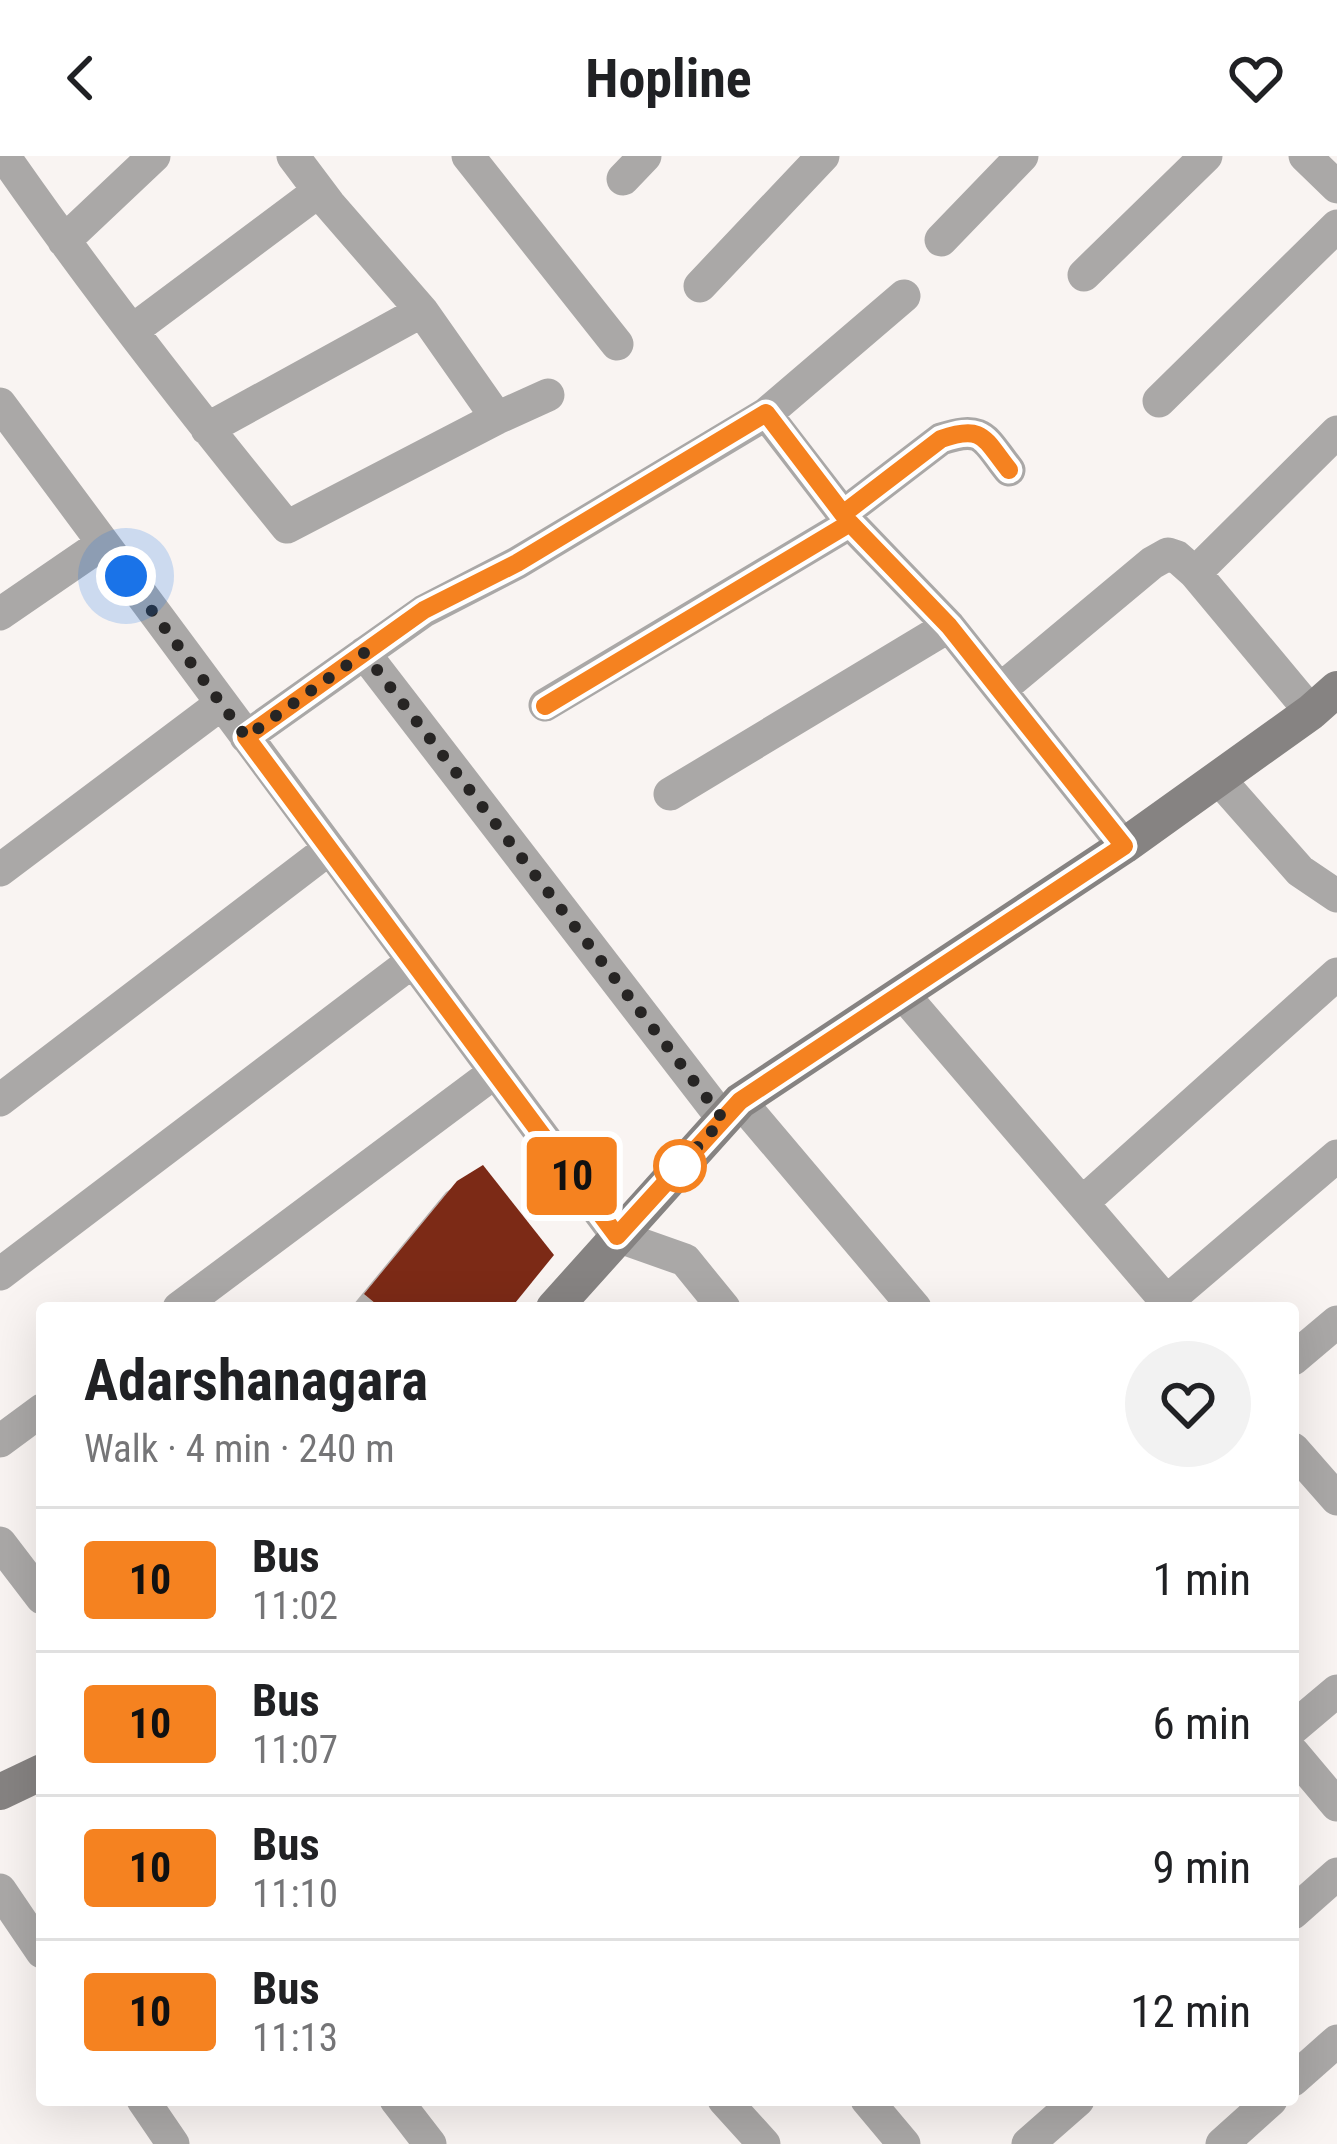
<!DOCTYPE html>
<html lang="en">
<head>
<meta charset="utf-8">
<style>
	:root { --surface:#fff; --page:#f2f2f2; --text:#202124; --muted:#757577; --line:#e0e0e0 }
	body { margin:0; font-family:"Roboto Condensed",sans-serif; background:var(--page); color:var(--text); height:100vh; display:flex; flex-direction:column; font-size:45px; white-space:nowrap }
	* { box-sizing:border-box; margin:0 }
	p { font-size:39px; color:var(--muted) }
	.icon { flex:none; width:66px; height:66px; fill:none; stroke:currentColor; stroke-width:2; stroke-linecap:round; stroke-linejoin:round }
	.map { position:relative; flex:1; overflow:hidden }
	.panel { position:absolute; left:36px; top:1146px; width:1263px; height:804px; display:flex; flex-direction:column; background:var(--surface); border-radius:12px; box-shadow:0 12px 48px #0002 }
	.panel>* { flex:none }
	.badge { padding:0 24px; border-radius:9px; font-size:42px; line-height:78px }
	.you { position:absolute; width:60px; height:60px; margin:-30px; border:9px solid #fff; border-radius:50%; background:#1a73e8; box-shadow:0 0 0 18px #1a73e833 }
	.map>.badge { position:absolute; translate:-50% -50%; box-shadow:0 0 0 6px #fff }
	.round { display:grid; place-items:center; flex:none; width:126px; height:126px; border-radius:63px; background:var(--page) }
	.head { display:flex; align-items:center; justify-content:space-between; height:204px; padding:0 48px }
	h1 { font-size:57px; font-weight:700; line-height:90px }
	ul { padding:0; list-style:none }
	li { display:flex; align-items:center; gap:36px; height:144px; padding:0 48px; border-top:3px solid var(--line) }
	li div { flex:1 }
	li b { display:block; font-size:45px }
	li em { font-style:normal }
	li .badge { min-width:132px; font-weight:700; text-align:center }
	header { display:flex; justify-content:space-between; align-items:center; height:156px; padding:0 48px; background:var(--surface); font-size:54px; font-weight:700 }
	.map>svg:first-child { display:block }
	.building { fill:#7b2915; filter:url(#shadow) }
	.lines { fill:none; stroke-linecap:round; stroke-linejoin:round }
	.street { stroke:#aaa8a7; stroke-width:33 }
	.secondary { stroke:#868382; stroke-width:36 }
	.line-casing { stroke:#fff; stroke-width:27 }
	.line { stroke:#f58220; stroke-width:18 }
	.walk { stroke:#272524; stroke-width:12; stroke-dasharray:0 21.6 }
	.stop-dot { fill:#fff; stroke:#f58220; stroke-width:6 }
</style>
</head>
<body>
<header><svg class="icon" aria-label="back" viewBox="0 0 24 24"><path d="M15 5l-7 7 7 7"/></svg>Hopline<svg class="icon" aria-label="heart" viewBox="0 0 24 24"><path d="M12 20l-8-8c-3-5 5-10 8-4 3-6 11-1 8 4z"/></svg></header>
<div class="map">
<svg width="1337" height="1988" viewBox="0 0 1337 1988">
	<defs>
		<filter id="shadow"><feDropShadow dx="-11" dy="11" stdDeviation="0" flood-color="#0004"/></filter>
	</defs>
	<rect width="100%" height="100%" fill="#f9f4f2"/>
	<path class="building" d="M483,1009L554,1099L511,1152H381L364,1138L457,1025Z"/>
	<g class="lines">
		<path class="street" d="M4,0C93,128 189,251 287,371L497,262L422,155L329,48L293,0
			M468,0L617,188
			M1305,0L1337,31
			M623,23L645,0
			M941,84L1022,0
			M64,85L154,0
			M1084,119L1206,0
			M700,130L823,0
			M133,174L319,35
			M1159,245L1337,70
			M0,248L617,1080L685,1104L724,1152
			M766,258L904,140
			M497,262L548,239
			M207,273L422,155
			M843,358L941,283C985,269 984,283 1009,314
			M1195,417L1337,276
			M0,458L102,388
			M364,497L723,963
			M1001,533L1152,407L1168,398L1177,401L1195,417L1311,556
			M545,549L850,367
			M246,581L424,455L517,407L766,258L850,367L949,470L1124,690
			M1218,622L1300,715L1337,740
			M670,638L949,470
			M0,714L221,548
			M902,837L1172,1152
			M0,944L329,693
			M740,945L915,1152
			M1082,1047L1337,818
			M0,1118L413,805
			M1166,1146L1337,1000
			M179,1152L495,916
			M1293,1203L1337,1166
			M0,1285L42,1254
			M1293,1293L1337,1343
			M0,1387L42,1442
			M1293,1572L1337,1535
			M1293,1597L1337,1649
			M0,1734L42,1796
			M1293,1757L1337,1718
			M1293,1924L1337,1885
			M143,1944L173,1988
			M396,1944L430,1988
			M724,1944L764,1988
			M867,1944L904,1988
			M1028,1988L1078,1944
			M1222,1988L1271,1944"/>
		<path class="secondary" d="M554,1152L740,945L1124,690L1311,556L1337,533
			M0,1636L42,1616"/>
	</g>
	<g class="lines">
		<defs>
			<path id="line" d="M545,550L850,367L949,470L1124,690L740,945L617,1080L246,581L424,454L517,407L766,257L843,358L941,283C984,268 984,283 1009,314"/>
		</defs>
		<use href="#line" class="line-casing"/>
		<use href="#line" class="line"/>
		<path class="walk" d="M126,420L246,581L364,497L723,963L680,1010"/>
	</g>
	<circle class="stop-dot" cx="680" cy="1010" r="24"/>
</svg>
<div class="you" style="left:126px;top:420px"></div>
<b class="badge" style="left:572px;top:1020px;background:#f58220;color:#111">10</b>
<section class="panel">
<div class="head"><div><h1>Adarshanagara</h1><p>Walk · 4 min · 240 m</p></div><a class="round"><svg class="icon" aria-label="heart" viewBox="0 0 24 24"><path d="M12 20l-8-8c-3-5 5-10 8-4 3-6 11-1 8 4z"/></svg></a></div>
<ul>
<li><span class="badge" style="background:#f58220;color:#111">10</span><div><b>Bus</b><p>11:02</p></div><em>1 min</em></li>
<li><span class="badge" style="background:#f58220;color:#111">10</span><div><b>Bus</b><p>11:07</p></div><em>6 min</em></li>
<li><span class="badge" style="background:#f58220;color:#111">10</span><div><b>Bus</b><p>11:10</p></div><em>9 min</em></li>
<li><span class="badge" style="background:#f58220;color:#111">10</span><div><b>Bus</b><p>11:13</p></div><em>12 min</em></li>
</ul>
</section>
</div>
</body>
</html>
